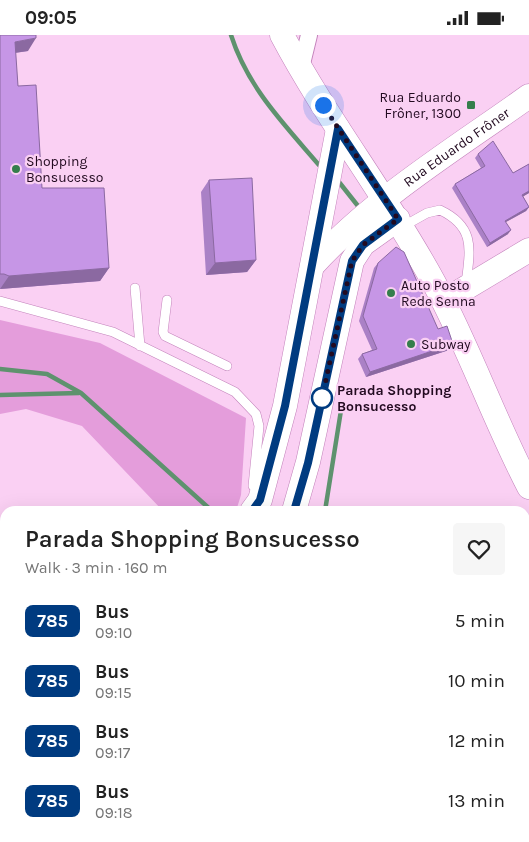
<!DOCTYPE html>
<html lang="en">
<head>
<meta charset="utf-8">
<style>
	:root { --surface:#fff; --page:#f6f6f6; --text:#222; --muted:#767676 }
	body { margin:0; font-family:Karla,sans-serif; background:var(--page); color:var(--text); height:100vh; display:flex; flex-direction:column; font-size:19px; white-space:nowrap }
	* { box-sizing:border-box; margin:0 }
	p { font-size:16px; color:var(--muted) }
	.icon { flex:none; width:28px; height:28px; fill:none; stroke:currentColor; stroke-width:2; stroke-linecap:round; stroke-linejoin:round }
	.map { position:relative; flex:1; overflow:hidden }
	.details { position:absolute; left:0px; top:471px; width:530px; height:336px; display:flex; flex-direction:column; background:var(--surface); border-radius:15px 15px 0 0; box-shadow:0 5px 20px #0002 }
	.details>* { flex:none }
	.badge { padding:0 10px; border-radius:8px; font-size:18px; line-height:32px }
	.you { position:absolute; width:25px; height:25px; margin:-12px; border:4px solid #fff; border-radius:50%; background:#1a73e8; box-shadow:0 0 0 8px #1a73e833 }
	.map>.badge { position:absolute; translate:-50% -50%; box-shadow:0 0 0 2px #fff }
	.round { display:grid; place-items:center; flex:none; width:52px; height:52px; border-radius:5px; background:var(--page) }
	.headline { display:flex; align-items:center; justify-content:space-between; height:85px; padding:0 25px }
	h1 { font-size:24px; font-weight:600; line-height:38px }
	ul { padding:0; list-style:none }
	li { display:flex; align-items:center; gap:15px; height:60px; padding:0 25px }
	li div { flex:1 }
	li b { display:block; font-size:19px }
	li em { font-style:normal }
	li .badge { min-width:55px; font-weight:700; text-align:center }
	.status { display:flex; justify-content:space-between; align-items:center; height:35px; padding:0 25px; background:var(--surface); direction:ltr }
	.status svg { height:14px; fill:currentColor }
	.map>svg:first-child { display:block }
	.green { fill:#e49ddb }
	.lines { fill:none; stroke-linecap:round; stroke-linejoin:round }
	.stream { stroke:#5e926e; stroke-width:4.5 }
	.lane-casing { stroke:#c382bb; stroke-width:10 }
	.street-casing { stroke:#c382bb; stroke-width:18 }
	.secondary-casing { stroke:#c382bb; stroke-width:25 }
	.lane { stroke:#fff; stroke-width:9 }
	.street { stroke:#fff; stroke-width:16 }
	.secondary { stroke:#fff; stroke-width:24 }
	.wall { fill:#aa81c6 }
	.shaded-wall { fill:#8b69a1 }
	.building { fill:#c696e6; stroke:#8b69a1 }
	.line-casing { stroke:#fff; stroke-width:11 }
	.line { stroke:#003b80; stroke-width:8 }
	.walk { stroke:#220a20; stroke-width:5; stroke-dasharray:0 9 }
	.poi-dot { fill:#357e4c; stroke:#fad0f3; stroke-width:2 }
	.stop-dot { fill:#fff; stroke:#003b80; stroke-width:2.5 }
	.labels { text-anchor:middle; dominant-baseline:central; stroke-width:4.5; stroke-linejoin:round; paint-order:stroke }
	.poi-label { font-size:14px; fill:#220a20; stroke:#fad0f3; text-anchor:start }
	.street-label { font-size:14px; fill:#220a20; stroke:#fad0f3 }
	.stop-label { font-size:14px; font-weight:bold; fill:#220a20; stroke:#fad0f3; text-anchor:start }
</style>
</head>
<body>
<div class="status"><b>09:05</b><svg viewBox="0 0 49 12"><path d="M0 12V9h3v3zM5 12V6h3v6zM10 12V3h3v9zM15 12V0h3v12zM26 1h20v11H26zM47 4h2v5h-2z"/></svg></div>
<div class="map">
<svg width="529" height="807" viewBox="0 0 529 807">
	<rect width="100%" height="100%" fill="#fad0f3"/>
	<path class="green" d="M0,285L100,308L246,383L241,460L236,476H163L82,391L26,374L0,379Z"/>
	<g class="lines">
		<path class="stream" d="M231,0C248,53 284,89 319,130
			M339,147L358,171
			M0,334L47,339L81,358L212,476
			M0,360L79,358
			M325,476L342,369
			M400,802V807"/>
		<defs>
			<path id="lane" d="M402,192L427,178L440,175C476,192 470,215 466,249
				M135,253L140,311
				M167,265L163,297L165,301L227,331
				M0,266L113,297L235,357L256,379L259,391L253,451"/>
			<path id="street" d="M301,33L309,0"/>
			<g id="secondary">
				<path d="M282,0C327,85 387,161 433,246C469,312 494,385 529,452"/>
				<path id="s1" d="M313,230C374,163 455,114 529,61"/>
				<path d="M444,266L529,215"/>
				<path d="M252,476L260,465L285,371L338,94"/>
				<path d="M294,476L308,427L352,226L363,209L398,184"/>
				<path d="M0,623L5,620"/>
				<path d="M0,645L5,652"/>
				<path d="M0,685L5,677"/>
				<path d="M101,802L104,807"/>
			</g>
		</defs>
		<use href="#lane" class="lane-casing"/>
		<use href="#street" class="street-casing"/>
		<use href="#secondary" class="secondary-casing"/>
		<use href="#lane" class="lane"/>
		<use href="#street" class="street"/>
		<use href="#secondary" class="secondary"/>
	</g>
	<path class="wall" d="M0,0L28,16L15,18L18,51L42,153L109,233L100,246L0,254Z
		M478,119L513,138L529,129V158L523,161L529,172L526,176L506,187L508,199L487,212L452,153L455,149L481,133L475,123Z
		M209,145L256,225L247,237L206,240L201,157Z
		M378,228L438,294L453,309L449,315L366,342L358,324L362,319L372,315L359,286L374,233Z
		M124,802H171L165,807H128Z"/>
	<path class="shaded-wall" d="M36,3L28,16L6,19L15,7Z
		M529,156V158L519,164L522,160Z
		M529,172L526,176L502,189L505,186Z
		M511,195L508,199L487,212L490,208Z
		M256,225L247,237L206,240L215,228Z
		M109,233L100,246L0,254L9,241Z
		M453,309L449,315L366,342L370,337Z
		M164,802H171L165,807H158Z"/>
	<path class="building" d="M0,0H36V3L15,7L18,51L36,50L42,153H104L109,233L9,241L4,239H0Z
		M493,106L513,138L529,129V156L522,160L529,172L505,186L511,195L490,208L455,149L485,131L478,119Z
		M252,143L256,225L215,228L209,145Z
		M396,212L404,217L438,294L447,291L453,309L370,337L362,319L377,314L363,281L378,228Z
		M139,802H164L158,807H143Z
		M255,802H340L344,807H249Z"/>
	<g class="lines">
		<defs>
			<path id="line" d="M252,476L260,465L285,371L338,94L398,184L363,210L352,226L308,428L294,476"/>
		</defs>
		<use href="#line" class="line-casing"/>
		<use href="#line" class="line"/>
		<path class="walk" d="M322,363L352,226L363,210L398,184L323,70"/>
	</g>
	<g class="poi-dot">
		<rect x="466" y="65" width="10" height="10" rx="2.5"/>
		<circle cx="16" cy="134" r="5"/>
		<circle cx="391" cy="258" r="5"/>
		<circle cx="411" cy="309" r="5"/>
	</g>
	<circle class="stop-dot" cx="322" cy="363" r="10"/>
	<g class="labels">
		<g class="poi-label">
			<text x="461" y="62" text-anchor="end">Rua Eduardo<tspan x="461" dy="16">Frôner, 1300</tspan></text>
			<text x="26" y="126">Shopping<tspan x="26" dy="16">Bonsucesso</tspan></text>
			<text x="401" y="250">Auto Posto<tspan x="401" dy="16">Rede Senna</tspan></text>
			<text x="421" y="309">Subway</text>
		</g>
		<g class="street-label">
			<text stroke="none"><textPath href="#s1" startOffset="186">Rua Eduardo Frôner</textPath></text>
		</g>
		<g class="stop-label">
			<text x="337" y="355">Parada Shopping<tspan x="337" dy="16">Bonsucesso</tspan></text>
		</g>
	</g>
</svg>
<div class="you" style="left:323px;top:70px"></div>
<section class="details">
<div class="headline"><div><h1>Parada Shopping Bonsucesso</h1><p>Walk · 3 min · 160 m</p></div><a class="round"><svg class="icon" aria-label="heart" viewBox="0 0 24 24"><path d="M12 20l-8-8c-3-5 5-10 8-4 3-6 11-1 8 4z"/></svg></a></div>
<ul>
<li><span class="badge" style="background:#003b80;color:#fff">785</span><div><b>Bus</b><p>09:10</p></div><em>5 min</em></li>
<li><span class="badge" style="background:#003b80;color:#fff">785</span><div><b>Bus</b><p>09:15</p></div><em>10 min</em></li>
<li><span class="badge" style="background:#003b80;color:#fff">785</span><div><b>Bus</b><p>09:17</p></div><em>12 min</em></li>
<li><span class="badge" style="background:#003b80;color:#fff">785</span><div><b>Bus</b><p>09:18</p></div><em>13 min</em></li>
</ul>
</section>
</div>
</body>
</html>
